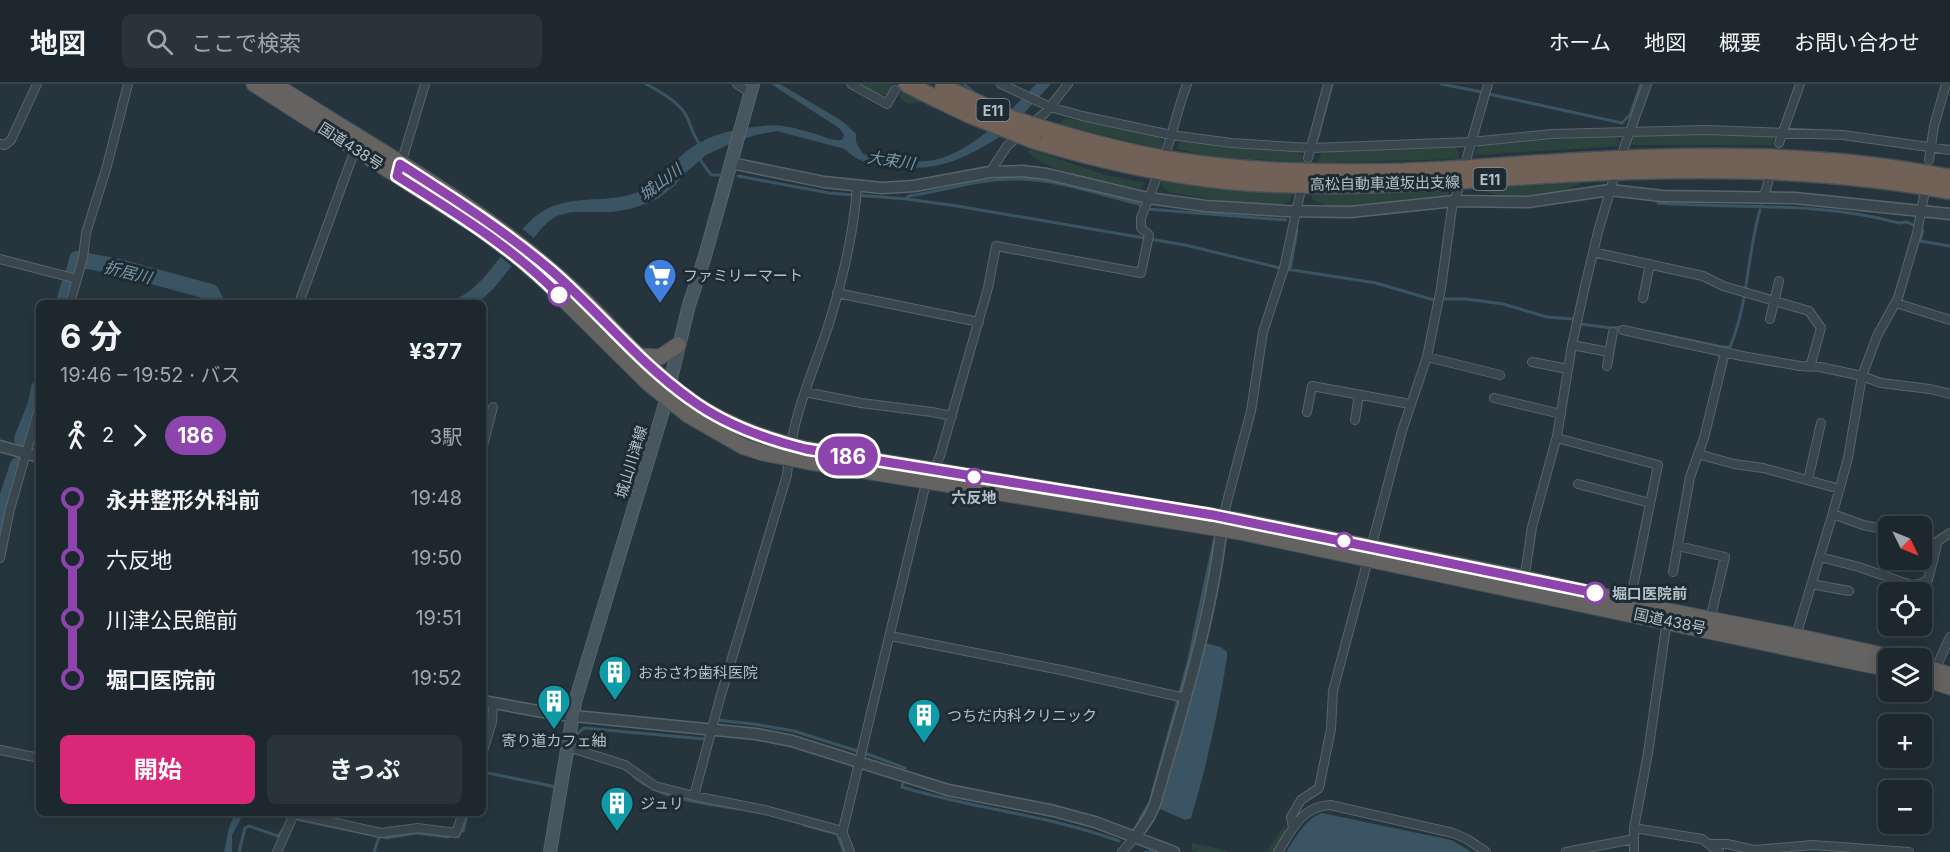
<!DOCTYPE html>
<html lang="ja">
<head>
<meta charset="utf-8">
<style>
	:root { --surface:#1c282e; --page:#29343a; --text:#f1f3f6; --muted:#a0a6aa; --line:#3a444a; --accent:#db2777 }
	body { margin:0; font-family:Inter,"Noto Sans JP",sans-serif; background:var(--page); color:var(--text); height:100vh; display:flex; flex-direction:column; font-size:22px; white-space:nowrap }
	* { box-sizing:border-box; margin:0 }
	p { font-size:20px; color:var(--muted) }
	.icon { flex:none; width:33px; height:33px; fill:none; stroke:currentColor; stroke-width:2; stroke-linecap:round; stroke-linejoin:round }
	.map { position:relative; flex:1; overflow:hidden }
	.drawer { position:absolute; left:36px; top:216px; width:450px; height:516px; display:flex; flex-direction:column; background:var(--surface); border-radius:9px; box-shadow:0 3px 15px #0003,0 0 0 2px var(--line) }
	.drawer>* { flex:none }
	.badge { padding:0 12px; border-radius:20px; font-size:21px; line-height:39px }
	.needle { width:39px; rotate:133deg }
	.controls { position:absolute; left:1878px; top:432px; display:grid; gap:12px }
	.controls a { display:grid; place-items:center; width:54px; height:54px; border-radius:9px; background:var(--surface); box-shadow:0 3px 15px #0003,0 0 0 2px var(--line); font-size:30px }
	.map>.badge { position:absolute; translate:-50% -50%; box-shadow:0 0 0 3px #fff }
	.legs { display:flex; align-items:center; gap:9px; height:66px; padding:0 24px; font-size:20px }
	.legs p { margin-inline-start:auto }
	.overview { display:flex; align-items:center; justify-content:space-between; height:102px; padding:0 24px }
	h1 { font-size:33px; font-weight:700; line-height:45px }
	.button { display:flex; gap:12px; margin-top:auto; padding:12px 24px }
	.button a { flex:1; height:69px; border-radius:9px; background:var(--accent); color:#fff; font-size:24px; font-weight:700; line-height:69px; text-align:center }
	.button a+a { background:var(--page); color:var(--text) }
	ul { padding:0 24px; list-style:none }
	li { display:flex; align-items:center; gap:21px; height:60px; font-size:22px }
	li i { display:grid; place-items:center; width:9px; height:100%; margin:0 8px; background:currentColor }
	li i::after { content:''; width:15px; height:15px; margin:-8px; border:4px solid; border-radius:50%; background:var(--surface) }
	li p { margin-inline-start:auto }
	li:first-child i { background:linear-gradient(#0000 50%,currentColor 0) }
	li:last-child i { background:linear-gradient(currentColor 50%,#0000 0) }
	header { display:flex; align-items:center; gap:36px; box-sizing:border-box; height:84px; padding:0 30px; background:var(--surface); border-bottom:2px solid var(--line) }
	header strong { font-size:28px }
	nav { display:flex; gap:33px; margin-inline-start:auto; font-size:21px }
	.search { width:420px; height:54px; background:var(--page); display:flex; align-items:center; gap:15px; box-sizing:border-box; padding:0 21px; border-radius:9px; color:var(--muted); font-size:22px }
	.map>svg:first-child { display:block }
	.green { fill:#2b423d }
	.water { fill:#3a5463 }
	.pier { fill:#26353d }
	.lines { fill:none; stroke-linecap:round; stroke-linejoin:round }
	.stream { stroke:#3a5463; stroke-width:3 }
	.river { stroke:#3a5463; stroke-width:16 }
	.minor-casing { stroke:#57646b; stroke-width:10 }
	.tertiary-casing { stroke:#57646b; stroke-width:13 }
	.secondary-casing { stroke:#57646b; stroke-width:14 }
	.trunk-casing { stroke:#445158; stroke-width:17 }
	.motorway-casing { stroke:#445158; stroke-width:19 }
	.minor { stroke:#39464d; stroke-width:8 }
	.tertiary { stroke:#39464d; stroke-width:10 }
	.secondary { stroke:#485660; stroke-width:12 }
	.trunk { stroke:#656362; stroke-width:15 }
	.motorway { stroke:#726157; stroke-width:16 }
	.motorway-bridge-casing { stroke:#445158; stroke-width:19; stroke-linecap:butt }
	.motorway-bridge { stroke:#726157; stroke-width:16 }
	.line-1-casing { stroke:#fff; stroke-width:14 }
	.line-1 { stroke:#8e44ad; stroke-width:9 }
	.stop-1-dot { fill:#fff; stroke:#8e44ad; stroke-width:3 }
	.labels { text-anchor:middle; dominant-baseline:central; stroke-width:6; stroke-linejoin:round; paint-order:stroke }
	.shield { fill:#1e2b32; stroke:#88949b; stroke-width:1.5 }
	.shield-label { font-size:14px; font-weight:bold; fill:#b5c1c8 }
	.street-label { font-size:15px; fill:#b5c1c8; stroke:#1e2b32 }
	.poi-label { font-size:15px; fill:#b5c1c8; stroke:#1e2b32; text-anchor:start }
	.stop-label { font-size:15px; font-weight:bold; fill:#b5c1c8; stroke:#1e2b32 }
	.water-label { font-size:16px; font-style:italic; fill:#7898aa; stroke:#1e2b32 }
</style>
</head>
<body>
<header>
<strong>地図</strong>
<div class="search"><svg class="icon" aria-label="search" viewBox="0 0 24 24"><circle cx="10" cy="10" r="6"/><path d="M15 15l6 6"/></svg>ここで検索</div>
<nav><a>ホーム</a><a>地図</a><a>概要</a><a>お問い合わせ</a></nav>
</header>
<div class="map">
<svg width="1950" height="768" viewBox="0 0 1950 768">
	<rect width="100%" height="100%" fill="#26353d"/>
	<path class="green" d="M862,0H891L892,1L887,10L880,12Z
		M903,3L932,18L908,19L903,17L899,11Z
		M1065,34L1156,52L1162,56V65L1058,40Z
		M1644,50H1770L1773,53V61H1632L1634,53Z
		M1615,52L1622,59V62L1473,71L1479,61L1484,60Z
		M1180,57L1297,67L1301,70L1303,78L1213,73L1176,65Z
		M1455,63L1459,68V75L1317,79L1322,68L1327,67Z
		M1032,66L1106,91L1145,99L1141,104H1137C1108,99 1046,89 1027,67Z
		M1162,97L1292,110C1291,113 1291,116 1288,118C1277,128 1187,112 1169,108L1162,102Z
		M1583,98C1555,115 1516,117 1485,108L1483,105Z
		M1450,106L1448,111L1444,113C1417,117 1331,132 1312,115V109L1355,110Z
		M1286,739L1285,748L1273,768H1266Z
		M1192,759L1229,767L1231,768H1195L1192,766Z"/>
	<path class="water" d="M771,0H780L842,37L856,50V58L863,70C876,74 890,76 904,76C912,77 920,78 927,77C969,73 1009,28 1036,0H1051C1035,17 1020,35 1003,50C996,56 987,60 979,65C950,81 929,86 895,83C876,82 858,79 845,65L777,47L756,51L734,58L706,71L683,91L675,101L659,114L645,120L630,125L612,128H571L557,132L549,137L541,145L494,204L478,219H446C489,206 502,159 536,132C567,107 607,122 641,107C658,99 668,84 682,71C705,51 733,45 762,42C780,39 799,45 816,50C824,53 834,57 842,56L844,51L839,44Z
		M1205,559L1221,563L1227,568V574C1218,629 1207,681 1191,734L1185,736L1160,725Z
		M235,729H244L232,751V768H224L229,744Z
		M1322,729L1451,756L1472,768H1286C1296,753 1305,735 1322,729Z"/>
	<path class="pier" d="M520,143L535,155L513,183L498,171Z"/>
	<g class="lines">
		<path class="stream" d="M646,0C661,8 681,19 688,35C692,45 694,53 701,62
			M964,0L976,10
			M1441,0L1482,8
			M1489,10L1622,39L1630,31L1641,0
			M1318,53L1332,0
			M699,74L711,91H719
			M738,92L829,109L907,115L908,112C942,107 979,95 1012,95C1055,94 1098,110 1139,120L1142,124
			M907,115L957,122L1185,161L1280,184L1376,199L1434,216
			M1658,119C1738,125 1819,117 1899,139L1907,138L1923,146L1920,157L1950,162
			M1147,125L1286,136
			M1290,186L1297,146
			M1441,215H1466L1503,220L1547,233L1573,235
			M1580,240L1612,244L1623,243
			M1656,249L1722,263H1730C1749,218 1747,168 1761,122
			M38,363H39
			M717,636L753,640L794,647L873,672L905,684
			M483,688L556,703
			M633,692C662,716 703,719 740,725
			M903,699L902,703C973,725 1049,731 1119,757
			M566,700L577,650L584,644L704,655
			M295,735L387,754L416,749L448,753
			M1140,735L1150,718L1188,579L1214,457
			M804,741L837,750L844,768
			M463,747L468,729
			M239,768L245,744L249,742L278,752L284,744
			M374,768L379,753
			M1146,768H1152"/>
		<path class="river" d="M64,219C67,204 74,190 77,175L119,183L211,208L217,219
			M22,355L36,320L39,304
			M0,452L2,430L18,381"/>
		<defs>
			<path id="minor" d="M737,0L750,9
				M851,0L887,20L895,6
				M1001,0L1050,23L1082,32L1171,51L1231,59L1311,64L1471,58L1552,50L1706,46L1843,51L1950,66
				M1030,41L1045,29L1068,0
				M1779,59L1800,0
				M0,60L5,61L11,56L37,0
				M1624,64L1647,0
				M1167,65C1174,43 1179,21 1187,0
				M1467,73L1488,0
				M1308,74L1328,0
				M1929,76L1934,42L1946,0
				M400,83L425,0
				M990,88L1007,62L1021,50
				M1764,113L1769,95
				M1593,168L1703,192L1723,202L1809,227L1821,244L1810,283
				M0,175L77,195
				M837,209L979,238
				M1643,214L1650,180
				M70,219L83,174L86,149L107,82L128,0
				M299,219L356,63
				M1896,219L1950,236
				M1770,235L1779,197
				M1623,246L1742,272L1800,282L1820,283L1862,292L1881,299L1930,305L1950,310
				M1572,261L1609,268
				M1427,273L1500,291
				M1532,278L1568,285
				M1607,282L1613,248
				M805,308L861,319L932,328L952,332
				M1494,314L1561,330
				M1307,328L1312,302L1410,320
				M1355,336L1359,311
				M1557,354L1658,381L1629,522
				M483,362L493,323
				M1698,370L1734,380L1763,384L1840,405
				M1808,396L1821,339
				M1578,400L1650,419
				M1833,430L1863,441L1888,446
				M1223,433L1251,327L1263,248L1284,184L1300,110
				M1678,462L1725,473L1710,536
				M1820,473L1859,483L1911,501L1920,500L1928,496L1938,457L1950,449
				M0,474L10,425L39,324
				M1673,488L1690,393L1704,354L1725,268
				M1524,497L1532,443L1557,352L1572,261L1585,202L1598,148L1613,97
				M1811,500L1849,507
				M1891,508L1894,495
				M1887,525L1888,519
				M890,552L1061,586L1185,614
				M1795,555L1832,432L1848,374L1862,292L1877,252L1898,214L1917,149L1924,112
				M1934,588L1950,553
				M568,663L625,681L655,702L694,712L765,726L839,746L844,752L850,768
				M0,666L39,674
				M483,667L492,638L493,620
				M694,712L720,614L787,391C788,379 790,367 792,355C800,313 819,273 831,233C844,190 854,147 857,103
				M291,729L381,749L418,744L456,749L463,729
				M1293,744L1291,733L1301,716L1319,704L1331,645L1333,607L1402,347L1427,273L1441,204L1452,124L1458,106
				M1634,744L1702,755L1719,768
				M842,750L924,407L940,372L988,204L996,162L1141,189L1149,151L1141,144V134L1157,93
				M1710,760H1727L1754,766L1813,761L1909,768
				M277,768L294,730
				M1122,768L1136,752
				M1278,768C1291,747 1302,722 1330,721L1453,749L1467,755L1486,768
				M1566,768L1634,755V744L1648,669L1667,536
				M1634,768V755"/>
			<path id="tertiary" d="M731,79L824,98L882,104L914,102L990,88L1023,87L1047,90L1148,114L1206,122L1286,127L1350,128L1454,117L1528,118L1610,106L1662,112L1795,114L1950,130
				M0,362L39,373
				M483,617L554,630L756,650L792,657L948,706L1054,727L1095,738L1174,768
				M1136,752L1149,733L1155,720C1181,628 1212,535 1222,439"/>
			<path id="secondary" d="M550,768L575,618L663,327L689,221L705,172L753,0"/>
			<path id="trunk" d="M254,0L479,144L520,175L546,198L648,299L688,331L744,363L763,369L804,377L1240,448L1888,585
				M274,0C353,51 436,97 511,154C535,172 559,192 581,213C616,247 649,286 690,316C725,341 765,355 806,365L1242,437L1524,494L1669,527L1796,552L1896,574
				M639,272L660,273L678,261
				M1922,582L1950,591
				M1922,594L1950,603"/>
			<path id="motorway" d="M907,0L933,13
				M1044,45C1088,58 1132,70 1178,77C1248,88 1321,89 1393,88C1449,87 1505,81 1562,78C1691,70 1823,68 1950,94
				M1033,56C1098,76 1162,90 1228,97C1340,107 1451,97 1562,90C1691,83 1823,83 1950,107"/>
		</defs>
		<use href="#minor" class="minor-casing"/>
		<use href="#tertiary" class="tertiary-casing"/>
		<use href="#secondary" class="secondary-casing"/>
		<use href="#trunk" class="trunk-casing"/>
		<use href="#motorway" class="motorway-casing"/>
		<use href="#minor" class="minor"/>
		<use href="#tertiary" class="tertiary"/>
		<use href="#secondary" class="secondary"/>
		<use href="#trunk" class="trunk"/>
		<use href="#motorway" class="motorway"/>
		<defs>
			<path id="motorway-bridge" d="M943,3L1012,35L1044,45
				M933,13L968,30L1033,56"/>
		</defs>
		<use href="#motorway-bridge" class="motorway-bridge-casing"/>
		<use href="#motorway-bridge" class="motorway-bridge"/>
	</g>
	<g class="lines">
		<defs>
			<path id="line-1" d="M559,211C511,162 454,128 397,92L400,80C453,114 505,147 553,188C600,229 639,279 690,315C725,341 765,355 806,365L1213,431L1595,509"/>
		</defs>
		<use href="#line-1" class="line-1-casing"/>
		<use href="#line-1" class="line-1"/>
	</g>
	<defs>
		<symbol id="supermarket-pin" viewBox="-11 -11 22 30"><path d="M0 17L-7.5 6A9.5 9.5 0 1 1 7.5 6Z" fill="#3f7fe0" stroke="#1e2b32"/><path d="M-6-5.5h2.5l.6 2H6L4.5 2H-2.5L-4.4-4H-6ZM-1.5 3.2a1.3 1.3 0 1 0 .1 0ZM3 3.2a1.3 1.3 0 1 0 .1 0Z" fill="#fff"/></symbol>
		<symbol id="building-pin" viewBox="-11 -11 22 30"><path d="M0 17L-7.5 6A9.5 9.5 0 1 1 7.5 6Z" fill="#0f9aa8" stroke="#1e2b32"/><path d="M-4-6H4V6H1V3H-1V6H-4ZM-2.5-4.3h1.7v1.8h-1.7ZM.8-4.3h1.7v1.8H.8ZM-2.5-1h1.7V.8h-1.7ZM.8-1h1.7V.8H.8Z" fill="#fff"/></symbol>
	</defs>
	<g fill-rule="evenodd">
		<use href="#supermarket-pin" x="641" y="172" width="38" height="52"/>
		<use href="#building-pin" x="596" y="569" width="38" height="52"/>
		<use href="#building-pin" x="535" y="598" width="38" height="52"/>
		<use href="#building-pin" x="905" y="612" width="38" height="52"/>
		<use href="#building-pin" x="598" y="700" width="38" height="52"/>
	</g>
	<g class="stop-1-dot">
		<circle cx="559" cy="211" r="10"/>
		<circle cx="974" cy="393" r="8"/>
		<circle cx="1344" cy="457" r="8"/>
		<circle cx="1595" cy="509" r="10"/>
	</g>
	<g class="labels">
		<g class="shield">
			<rect x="976.5" y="15" width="33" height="22" rx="4.5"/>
			<rect x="1473.5" y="84" width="33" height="22" rx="4.5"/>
		</g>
		<g class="shield-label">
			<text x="993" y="26">E11</text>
			<text x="1490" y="95">E11</text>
		</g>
		<g class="street-label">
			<text transform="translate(351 62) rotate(33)">国道438号</text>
			<text transform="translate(1385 99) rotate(-1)">高松自動車道坂出支線</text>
			<text transform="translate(631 378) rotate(-73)">城山川津線</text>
			<text transform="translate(1670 537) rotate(12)">国道438号</text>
		</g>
		<g class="poi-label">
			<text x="683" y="191">ファミリーマート</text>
			<text x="638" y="588">おおさわ歯科医院</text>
			<text x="947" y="631">つちだ内科クリニック</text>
			<text x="554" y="656" text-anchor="middle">寄り道カフェ紬</text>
			<text x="640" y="719">ジュリ</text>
		</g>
		<g class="stop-label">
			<text x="974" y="413">六反地</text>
			<text x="1612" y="509" text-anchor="start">堀口医院前</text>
		</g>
		<g class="water-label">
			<text transform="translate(891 76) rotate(8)">大束川</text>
			<text transform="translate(660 98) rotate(-37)">城山川</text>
			<text transform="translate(128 188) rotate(14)">折居川</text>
		</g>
	</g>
</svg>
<div class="controls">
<a><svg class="needle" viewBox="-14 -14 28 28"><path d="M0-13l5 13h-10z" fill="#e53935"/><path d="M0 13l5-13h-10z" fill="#a0a6aa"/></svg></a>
<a><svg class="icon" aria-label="locate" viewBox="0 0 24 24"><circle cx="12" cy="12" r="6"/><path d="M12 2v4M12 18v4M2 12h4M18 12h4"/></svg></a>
<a><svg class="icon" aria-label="layers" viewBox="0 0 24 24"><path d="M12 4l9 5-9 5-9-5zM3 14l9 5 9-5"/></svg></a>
<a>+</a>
<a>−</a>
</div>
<b class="badge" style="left:848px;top:372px;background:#8e44ad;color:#fff">186</b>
<section class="drawer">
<div class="overview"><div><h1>6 分</h1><p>19:46 – 19:52 · バス</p></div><b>¥377</b></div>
<div class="legs"><svg class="icon" aria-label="walk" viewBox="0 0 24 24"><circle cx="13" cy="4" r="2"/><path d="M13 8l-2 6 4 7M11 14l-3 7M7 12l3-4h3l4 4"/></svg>2<svg class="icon" aria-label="forward" viewBox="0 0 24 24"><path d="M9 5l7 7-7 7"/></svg><b class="badge" style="background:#8e44ad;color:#fff">186</b><p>3駅</p></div>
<ul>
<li><i style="color:#8e44ad"></i><b>永井整形外科前</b><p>19:48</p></li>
<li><i style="color:#8e44ad"></i><span>六反地</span><p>19:50</p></li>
<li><i style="color:#8e44ad"></i><span>川津公民館前</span><p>19:51</p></li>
<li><i style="color:#8e44ad"></i><b>堀口医院前</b><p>19:52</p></li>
</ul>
<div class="button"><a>開始</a><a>きっぷ</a></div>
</section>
</div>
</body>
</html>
